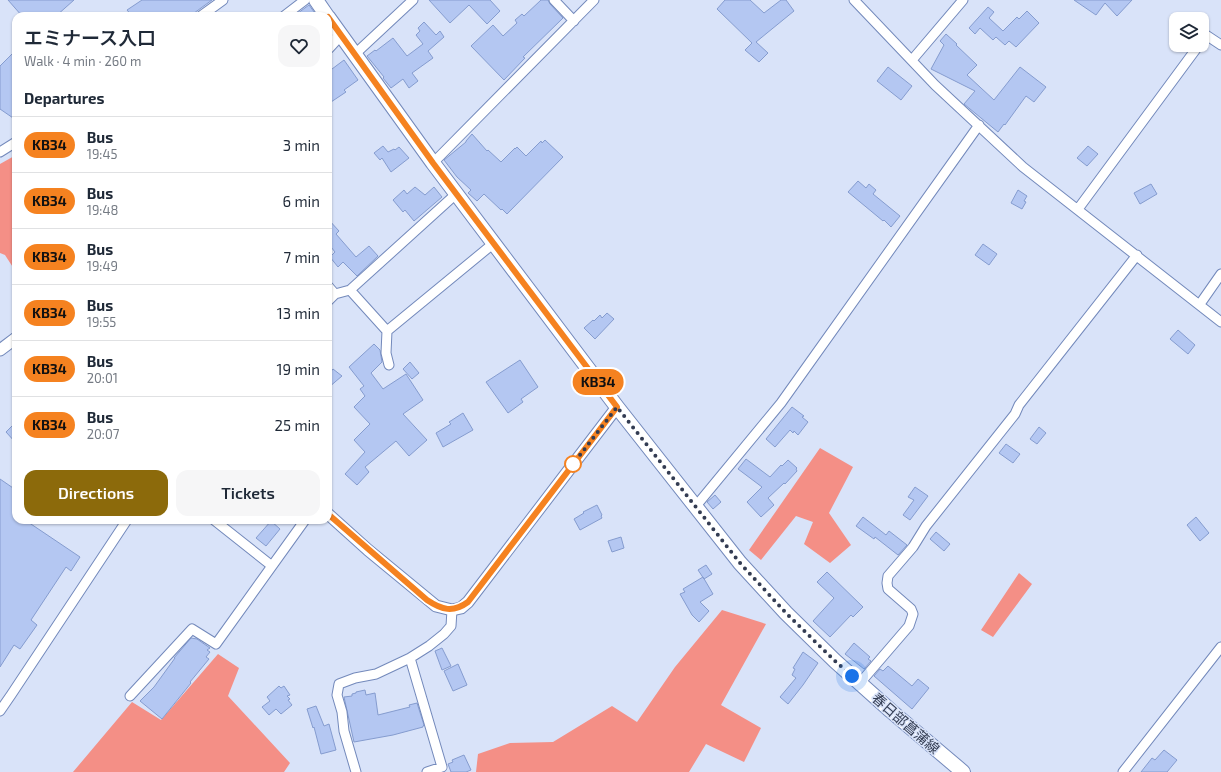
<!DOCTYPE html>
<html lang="en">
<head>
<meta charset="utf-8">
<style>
	:root { --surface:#fff; --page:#f6f6f7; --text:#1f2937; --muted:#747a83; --line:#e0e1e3; --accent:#8c6a0b }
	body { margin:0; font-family:"Exo 2","Noto Sans JP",sans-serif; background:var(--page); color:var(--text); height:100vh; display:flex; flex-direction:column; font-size:15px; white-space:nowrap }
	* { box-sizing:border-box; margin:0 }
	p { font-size:13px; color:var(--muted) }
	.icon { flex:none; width:22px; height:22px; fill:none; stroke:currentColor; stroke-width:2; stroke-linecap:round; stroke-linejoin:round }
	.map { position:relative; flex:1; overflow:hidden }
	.drawer { position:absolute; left:12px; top:12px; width:320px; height:512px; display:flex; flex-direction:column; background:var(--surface); border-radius:12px; box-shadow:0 1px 3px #0004 }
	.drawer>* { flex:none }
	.badge { padding:0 8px; border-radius:13px; font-size:14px; line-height:26px }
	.buttons { position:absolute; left:1169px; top:12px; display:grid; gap:8px }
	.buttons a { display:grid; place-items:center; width:40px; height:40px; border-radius:8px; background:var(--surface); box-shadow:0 1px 3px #0004; font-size:20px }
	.you { position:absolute; width:20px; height:20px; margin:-10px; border:3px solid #fff; border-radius:50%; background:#1a73e8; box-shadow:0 0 0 6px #1a73e833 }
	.map>.badge { position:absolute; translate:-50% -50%; box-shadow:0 0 0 2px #fff }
	h2 { padding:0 12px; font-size:15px; line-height:36px }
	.round { display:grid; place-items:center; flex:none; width:42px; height:42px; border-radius:12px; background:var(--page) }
	.overview { display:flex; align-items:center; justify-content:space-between; height:68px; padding:0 12px }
	h1 { font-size:19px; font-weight:600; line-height:30px }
	.action { display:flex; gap:8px; margin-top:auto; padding:8px 12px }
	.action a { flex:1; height:46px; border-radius:12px; background:var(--accent); color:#fff; font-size:16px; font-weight:600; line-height:46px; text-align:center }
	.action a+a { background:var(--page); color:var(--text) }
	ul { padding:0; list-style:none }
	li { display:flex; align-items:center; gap:12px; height:56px; padding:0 12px; border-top:1px solid var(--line) }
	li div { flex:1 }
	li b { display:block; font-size:15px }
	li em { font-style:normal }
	li .badge { min-width:44px; font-weight:700; text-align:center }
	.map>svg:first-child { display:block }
	.green { fill:#f48f86 }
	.building { fill:#b4c7f2; stroke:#859ccf }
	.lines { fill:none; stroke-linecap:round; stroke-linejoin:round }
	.minor-casing { stroke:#7389bb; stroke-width:11 }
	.tertiary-casing { stroke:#7389bb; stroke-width:13 }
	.primary-casing { stroke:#7389bb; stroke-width:16 }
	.minor { stroke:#fff; stroke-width:9 }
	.tertiary { stroke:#fff; stroke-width:11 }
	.primary { stroke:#fff; stroke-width:14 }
	.line-casing { stroke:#fff; stroke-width:9 }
	.line { stroke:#f58220; stroke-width:6 }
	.walk { stroke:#333c52; stroke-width:4; stroke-dasharray:0 7.2 }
	.stop-dot { fill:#fff; stroke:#f58220; stroke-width:2 }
	.labels { text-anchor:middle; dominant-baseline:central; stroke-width:3; stroke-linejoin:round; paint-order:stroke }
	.street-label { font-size:14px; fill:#333c52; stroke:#d9e3f9 }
</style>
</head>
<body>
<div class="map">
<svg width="1221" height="772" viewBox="0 0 1221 772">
	<rect width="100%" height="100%" fill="#d9e3f9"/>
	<path class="green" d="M16,155V272L5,255L0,253V164Z
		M820,448L853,467L829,513L851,545L830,563L804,544L813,522L796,516L761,560L749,550Z
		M1019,573L1032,584L993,637L981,630Z
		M722,610L766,624L721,705L761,728L744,762L706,744L689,772H476L478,754L510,743L553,742L612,706L637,722L675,667Z
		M218,654L239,668L228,696L290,763L284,772H73L132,702L161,720Z"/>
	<path class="building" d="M8,0H74L56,16H22Z
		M142,0H212L190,16H132L127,10Z
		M429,0H490L500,11L487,24L469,5L450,23Z
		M541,0H548L550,4L563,18L523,57L525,58L504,80L471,46L493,25L503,36L517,23L515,20L522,14L524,16Z
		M725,0H750L764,13L781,0H786L794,11L756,42L768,53L759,62L745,50L752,43L717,9Z
		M1074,0H1132L1117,16L1105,3L1096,15Z
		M309,5L317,16H294Z
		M988,7L994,12L989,18L1003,31L1017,17L1019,19L1027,11L1039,23L1016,47L1009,41L1005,45L996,37L993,40L980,28L975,34L969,28Z
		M424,22L436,35L440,31L444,37L428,51L433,58L412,73L418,81L409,88L403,79L391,88L383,78L384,77L367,56L375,50L376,51L393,38L407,56L423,44L416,35L420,31L418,28Z
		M946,34L957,44L956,45L977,65L967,75L994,100L1020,67L1046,87L1034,102L1026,96L1005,125L1004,124L998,132L964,104L975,91L931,69L944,45L940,41Z
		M16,50V120L0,109V66Z
		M344,60L358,80L344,90L346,92L328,104V72Z
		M888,67L912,86L901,100L877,81Z
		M472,134L487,151L488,150L501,162L515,148V149L517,147L526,156L541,141L542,143L545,140L563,157L507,214L502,209L501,210L484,194L477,201L468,193L471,190L457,177L444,160L466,142V141Z
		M383,146L388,152L394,149L395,150L399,147L409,158L391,172L382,158L380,160L374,153Z
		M1088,146L1098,154L1087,166L1077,158Z
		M858,181L866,188L869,184L876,190L873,194L900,216L891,227L884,220L883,221L848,192Z
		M1151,184L1157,194L1140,204L1134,193Z
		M415,187L425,195L434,187L442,197L414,221L405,210L403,212L393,200L404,190L407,194Z
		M1018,190L1027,196L1024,201L1026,202L1022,209L1011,203Z
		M328,219L339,231L336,234L356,257L369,246L378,256L357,276L343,262L338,267L330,257L335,252L331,247L332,246L328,242Z
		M983,244L997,254L989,265L975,255Z
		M607,313L614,319L595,339L584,328L593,320L594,321L600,315L602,318Z
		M1178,330L1195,345L1188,354L1170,339Z
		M374,344L380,350L382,362L371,373L383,389L406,374L423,400L403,414L427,440L409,456L396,441L365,467L369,472L357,485L345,474L365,452L354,440L370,424L354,407L365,396L360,389L364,386L349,367Z
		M520,360L538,387L521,399L523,402L508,413L486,382Z
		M410,362L419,373L412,379L403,369Z
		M333,369L342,376L328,388V375Z
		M792,407L804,416L802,417L808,422L798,435L794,431L793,433L790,430L775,447L766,439Z
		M463,413L473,430L443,447L436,433L451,424L449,422Z
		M16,422V443L6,432Z
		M1039,427L1046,433L1037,444L1030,439Z
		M1006,444L1020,454L1013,463L999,453Z
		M746,459L770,477L781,465L782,466L788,460L797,468L796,469L797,471L785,484L784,483L768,498L774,505L761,517L747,502L762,487L738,469Z
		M0,479L16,490V520H25L80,557L71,571L66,567L31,620L37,625L20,649L14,645L0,667Z
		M915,487L928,496L910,520L903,515L914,500L908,497Z
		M715,495L721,502L713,509L707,502Z
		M597,505L602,515L601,516L602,518L580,530L574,519L584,513L583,512Z
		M863,517L886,535L889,531L907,545L898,555L875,537L874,539L856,526Z
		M1196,517L1209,533L1200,541L1187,525Z
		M271,521L280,529L266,546L256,538Z
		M936,532L950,544L944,551L930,539Z
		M621,537L624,548L612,552L608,541Z
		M706,565L712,574L704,579L698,570Z
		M827,572L863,607L853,617L851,615L830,637L813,621L834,598L817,582Z
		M703,577L713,594L700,602L709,611L699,622L692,615L680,594L685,592L683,589Z
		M191,638L197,639L210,648L207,650L210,652L206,657L209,659L190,682L191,683L162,719L140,701L154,687L175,658H174Z
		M854,643L870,657L868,659L871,661L864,669L845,654Z
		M442,648L451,666L442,670L435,651Z
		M803,652L818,663L803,685L788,704L780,697L796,678L792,675L795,669L793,668Z
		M458,664L467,685L453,691L444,671Z
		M888,666L912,686L918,679L929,688L912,709L874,676L880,669L883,671Z
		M279,686L281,688L284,686L290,695L287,696L290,699L288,700L292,705L281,714L276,709L269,715L262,707L270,701L267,697Z
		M365,690L366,695L375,693L378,715L410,707L409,705L417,703L424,725L423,726V727L393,735L354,742L344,697L352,696V694L356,693V692Z
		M316,706L324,726L329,724L336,750L321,754L314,727L313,728L307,709Z
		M1164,750L1177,760L1167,772H1141L1152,758L1155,760Z
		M464,755L471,770L466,772H451L448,764L453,762L452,760Z"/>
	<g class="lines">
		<defs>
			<path id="minor" d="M554,0L574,21
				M854,0L935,85L1023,167L1221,322
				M201,16L223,0
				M284,16L305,0
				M1202,40L1206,35L1221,45
				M354,55L413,0
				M912,60L963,0
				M0,152L16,142
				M433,163L594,0
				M1078,209L1199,45
				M328,286L335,294
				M350,290L387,331
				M328,301L335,294L350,290L456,194
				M1200,304L1221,274
				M389,365L386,353L387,331L494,243
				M696,506L781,403L979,125
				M214,520L272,566
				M410,658L442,767L427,772
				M860,683L909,626L913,614L911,609L888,589L887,583L888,576L913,547L926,526L1015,414L1019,405L1137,255
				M130,696L192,629L216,644L305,520
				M0,711L11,695L127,520
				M356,772L344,731L342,712L337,695L339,684L355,678L376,674L410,658L429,646L444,634L451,626L452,610
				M1123,772L1221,647"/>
			<path id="tertiary" d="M328,48L340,35
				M0,350L16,338
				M328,514L368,550L436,606L452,610L461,608L468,602L617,407"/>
			<path id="primary" d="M316,0L327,16
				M328,17L433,163L617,407L740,563L786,613L835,661L891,711L963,772"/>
		</defs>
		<use href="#minor" class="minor-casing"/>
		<use href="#tertiary" class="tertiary-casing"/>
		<use href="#primary" class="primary-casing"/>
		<use href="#minor" class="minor"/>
		<use href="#tertiary" class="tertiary"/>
		<use href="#primary" class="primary"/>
	</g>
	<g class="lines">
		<defs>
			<path id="line" d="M328,17L433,163L617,407L468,602C453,613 442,610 427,600L328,514"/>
		</defs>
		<use href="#line" class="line-casing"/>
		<use href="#line" class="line"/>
		<path class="walk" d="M573,464L570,468L617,407L740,563L786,613L835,661L852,676"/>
	</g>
	<circle class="stop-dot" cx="573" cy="464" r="8"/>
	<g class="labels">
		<g class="street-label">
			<text transform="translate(906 723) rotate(41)">春日部菖蒲線</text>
		</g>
	</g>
</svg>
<div class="buttons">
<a><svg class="icon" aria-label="layers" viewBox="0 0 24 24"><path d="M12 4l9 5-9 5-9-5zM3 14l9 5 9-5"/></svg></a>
</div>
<div class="you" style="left:852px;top:676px"></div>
<b class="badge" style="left:598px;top:382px;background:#f58220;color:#111">KB34</b>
<section class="drawer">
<div class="overview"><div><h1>エミナース入口</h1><p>Walk · 4 min · 260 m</p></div><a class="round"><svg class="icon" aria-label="heart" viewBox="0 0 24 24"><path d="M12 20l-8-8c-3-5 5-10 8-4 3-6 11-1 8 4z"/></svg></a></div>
<h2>Departures</h2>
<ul>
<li><span class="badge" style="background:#f58220;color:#111">KB34</span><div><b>Bus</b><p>19:45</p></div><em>3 min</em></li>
<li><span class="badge" style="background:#f58220;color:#111">KB34</span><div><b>Bus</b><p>19:48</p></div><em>6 min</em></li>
<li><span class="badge" style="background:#f58220;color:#111">KB34</span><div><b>Bus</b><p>19:49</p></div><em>7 min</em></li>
<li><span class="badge" style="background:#f58220;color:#111">KB34</span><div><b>Bus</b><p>19:55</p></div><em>13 min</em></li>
<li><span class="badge" style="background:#f58220;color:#111">KB34</span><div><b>Bus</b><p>20:01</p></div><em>19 min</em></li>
<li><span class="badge" style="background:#f58220;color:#111">KB34</span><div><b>Bus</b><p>20:07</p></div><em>25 min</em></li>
</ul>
<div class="action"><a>Directions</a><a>Tickets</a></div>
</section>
</div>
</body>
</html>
